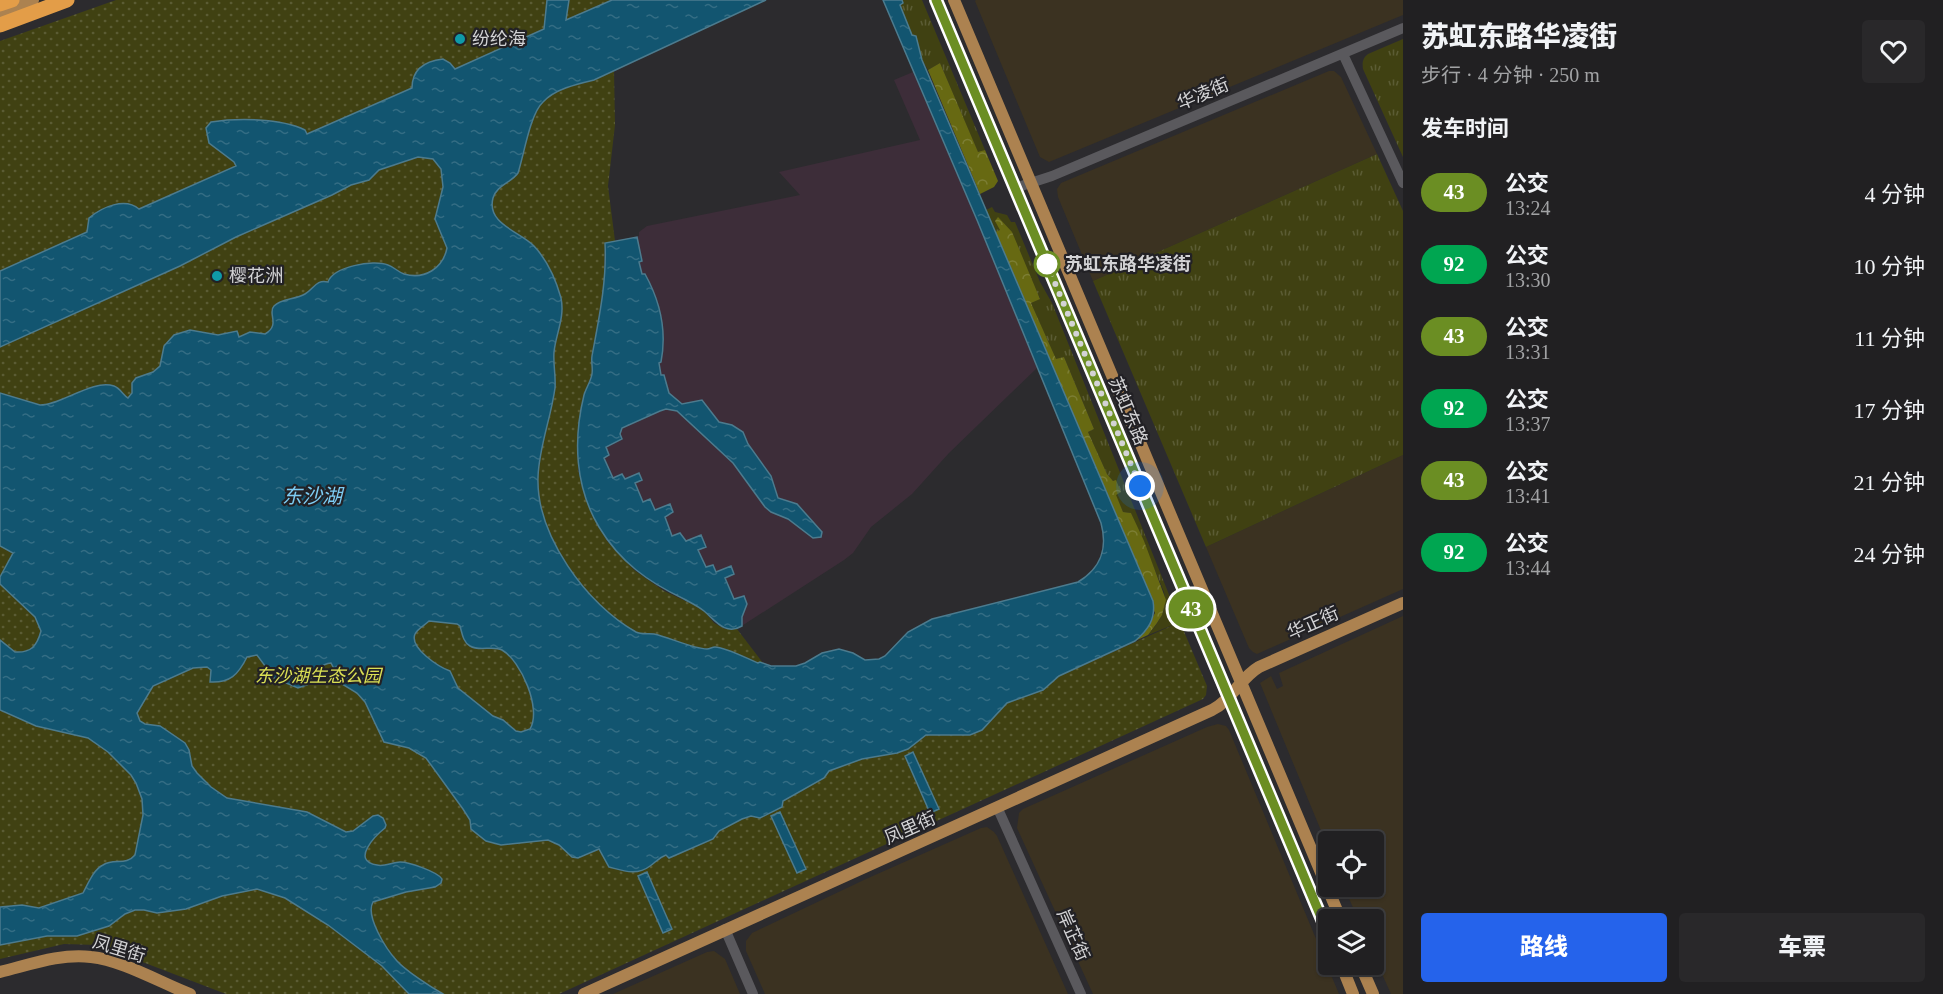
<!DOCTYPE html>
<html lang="zh">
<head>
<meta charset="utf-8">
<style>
	:root { --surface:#212022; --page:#29282a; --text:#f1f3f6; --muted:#a2a3a5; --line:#3e3e40; --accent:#2563eb }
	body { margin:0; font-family:"Times New Roman","Noto Sans SC",serif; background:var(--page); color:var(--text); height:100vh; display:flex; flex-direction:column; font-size:22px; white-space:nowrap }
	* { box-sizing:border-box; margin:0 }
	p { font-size:20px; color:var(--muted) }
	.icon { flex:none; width:33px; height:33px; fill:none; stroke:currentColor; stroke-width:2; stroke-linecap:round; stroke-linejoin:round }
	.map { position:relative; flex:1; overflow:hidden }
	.details { display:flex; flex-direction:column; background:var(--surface); width:540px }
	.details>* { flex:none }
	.badge { padding:0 12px; border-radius:20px; font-size:21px; line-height:39px }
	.buttons { position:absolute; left:1318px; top:831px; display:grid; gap:12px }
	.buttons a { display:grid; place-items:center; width:66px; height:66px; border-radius:6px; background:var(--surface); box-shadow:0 2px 4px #0004,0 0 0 2px var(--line); font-size:30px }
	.you { position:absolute; width:30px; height:30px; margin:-15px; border:4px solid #fff; border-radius:50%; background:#1a73e8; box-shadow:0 0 0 9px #1a73e833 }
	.map>.badge { position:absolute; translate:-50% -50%; box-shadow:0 0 0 3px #fff }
	h2 { padding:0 18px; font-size:22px; line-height:54px }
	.round { display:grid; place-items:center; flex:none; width:63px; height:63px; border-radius:6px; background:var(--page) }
	.head { display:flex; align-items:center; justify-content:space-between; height:102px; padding:0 18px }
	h1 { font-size:28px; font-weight:800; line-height:45px }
	.action { display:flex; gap:12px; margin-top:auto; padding:12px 18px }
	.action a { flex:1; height:69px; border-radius:6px; background:var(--accent); color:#fff; font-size:24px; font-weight:800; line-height:69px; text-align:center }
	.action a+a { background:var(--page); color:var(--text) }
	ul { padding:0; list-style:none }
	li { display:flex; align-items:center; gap:18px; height:72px; padding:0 18px }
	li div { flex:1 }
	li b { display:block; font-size:22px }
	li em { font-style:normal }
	li .badge { min-width:66px; font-weight:700; text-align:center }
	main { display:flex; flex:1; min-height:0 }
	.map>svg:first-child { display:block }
	.commercial { fill:#3d2d39 }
	.industrial { fill:#3b3221 }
	.grass { fill:url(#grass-tufts) }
	.forest { fill:url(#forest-crowns) }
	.park { fill:url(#park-dots) }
	.water { fill:url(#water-ripples); stroke:#4c7b8e; stroke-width:1.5; fill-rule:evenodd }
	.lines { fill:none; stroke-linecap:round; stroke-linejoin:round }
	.minor { stroke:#5a595d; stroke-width:10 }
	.major { stroke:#ac8250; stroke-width:12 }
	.highway { stroke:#e39d48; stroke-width:15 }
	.line-casing { stroke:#fff; stroke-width:14 }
	.line { stroke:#6b8e23; stroke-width:9 }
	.walk { stroke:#d3d3d5; stroke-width:6; stroke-dasharray:0 10.8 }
	.culture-dot { fill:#0f9aa8; stroke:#222125; stroke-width:2 }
	.stop-dot { fill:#fff; stroke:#6b8e23; stroke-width:3 }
	.labels { text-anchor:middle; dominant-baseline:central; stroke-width:4.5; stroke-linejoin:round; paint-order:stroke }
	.poi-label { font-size:18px; fill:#d3d3d5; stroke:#222125; text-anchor:start }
	.street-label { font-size:18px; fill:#d3d3d5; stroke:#222125 }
	.stop-label { font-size:18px; font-weight:bold; fill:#d3d3d5; stroke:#222125; text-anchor:start }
	.park-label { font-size:18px; font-style:italic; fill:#dbe054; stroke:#222125 }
	.water-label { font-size:20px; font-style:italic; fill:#7dccf3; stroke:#222125 }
</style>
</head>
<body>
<main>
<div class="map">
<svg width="1403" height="994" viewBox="0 0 1403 994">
	<defs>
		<pattern id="grass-tufts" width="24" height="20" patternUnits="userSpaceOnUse" patternTransform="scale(1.5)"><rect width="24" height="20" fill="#404112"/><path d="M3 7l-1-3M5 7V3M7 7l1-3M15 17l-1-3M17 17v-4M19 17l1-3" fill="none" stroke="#5b5c34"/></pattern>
		<pattern id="forest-crowns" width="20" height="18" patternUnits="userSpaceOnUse" patternTransform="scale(1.5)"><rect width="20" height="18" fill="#676912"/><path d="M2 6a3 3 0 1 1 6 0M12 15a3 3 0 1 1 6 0" fill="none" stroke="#7c7e34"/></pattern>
		<pattern id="park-dots" width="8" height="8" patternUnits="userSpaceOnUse" patternTransform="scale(1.5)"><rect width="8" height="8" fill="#404112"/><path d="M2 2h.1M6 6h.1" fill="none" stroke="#5b5c34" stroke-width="1.8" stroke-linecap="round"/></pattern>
		<pattern id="water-ripples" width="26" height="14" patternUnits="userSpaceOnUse" patternTransform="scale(1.5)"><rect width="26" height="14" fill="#125570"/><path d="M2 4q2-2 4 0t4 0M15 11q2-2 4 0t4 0" fill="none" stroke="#346d84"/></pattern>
	</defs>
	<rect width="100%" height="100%" fill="#2c2b2e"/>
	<path class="commercial" d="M913,72L977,220L1037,368L949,453L912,494L871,527L853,553L844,560L737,629L588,505L605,243L639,236V232L647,226L800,195L779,172L920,140L894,80Z"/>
	<path class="industrial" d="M976,0H1403V15L1049,162L1040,157L975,1Z
		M1329,71H1334L1341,77L1377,154L1093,281L1058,197L1057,189L1061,183Z
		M1403,455V589L1257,654L1253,652L1249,648L1206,547Z
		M1403,616V994H1391L1374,956V920L1358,919L1344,887L1374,886V842H1329V850L1260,683L1271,676L1277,689L1283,686L1279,673Z
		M1218,724L1226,726L1229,730L1339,994H1093L1017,828L1019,813L1023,809L1207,727Z
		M987,827L994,832L997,836L1068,994H765L746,951V941L752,933L866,879L981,828Z
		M714,951L725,959L740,994H613L707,952Z"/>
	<path class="grass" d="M902,0H922L985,150L978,153L940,63L928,70L922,60L916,37L912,35L900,5L903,3Z
		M1403,39V157L1363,69C1362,62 1363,58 1368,54Z
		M1377,154L1403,211V455L1206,547L1093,281Z
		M992,207L995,212L1007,215L1011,222H1015L1040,282L1052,303L1180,622L1148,635C1159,622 1168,610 1164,592L1131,513L1123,512L1115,495L1113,481L1107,474L1088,432L1094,429L1064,357L1056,360L1031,303L1040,298L1001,230L995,232L986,210Z"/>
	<path class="forest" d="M940,63L978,152L985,150L998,181L994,187L980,194L928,70Z
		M998,217L1012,232L1040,299L1031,303L1056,359L1064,357L1094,429L1088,432L1107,474L1113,481L1116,480L1121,492L1116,495L1123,512L1131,513L1144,541L1166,600L1162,615L1157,623L1148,635L1135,641L1144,633L1155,613L995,232L1000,230L995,221Z"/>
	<path class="park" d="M116,0H547L545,29L614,71L615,125L608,186L615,241L605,243L604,283L592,359V375L584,394L578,470L588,505L607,541L634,570L664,591L694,605L705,612L714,623L725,629H737L763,663L771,666L1059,676L1180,622L1207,686L1206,695L1203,699L559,994H226L98,945L64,944L0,959V41Z
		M569,0H612L566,20Z"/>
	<path class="water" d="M547,0H569L566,20L612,0H766L594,80C577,84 555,89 543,102C530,114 524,155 518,173C512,182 496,186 493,198C486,224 521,232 534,246C547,260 556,280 561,298C565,318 556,333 554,352C553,364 556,376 555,388C551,418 539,447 538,477C536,535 587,605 636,632C642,635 648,633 654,634C668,637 694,649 707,649C710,649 712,647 715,647C725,647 748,659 758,663L760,662L771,666H796L805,663L822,653L839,649L853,653L865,660L879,659L885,656L908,632L932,619L1078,582C1101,568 1108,549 1101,523L977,220L883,0H902L903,3L900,5L912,35L916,36L922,60L1153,601C1156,619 1148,630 1135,641L1059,676L1043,690L1007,703L982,730L970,735H926L908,749L897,753L862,759L829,771L824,778L783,801L782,807L760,818L751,816L742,819L719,831L713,839L669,858L666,855C658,858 656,862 650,866C637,876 624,871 609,867L599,849L578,858L572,857L559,845L548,840L501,845L486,841L471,829L470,820L463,809L426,758L409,748L384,742L365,702L357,693L342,684L331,663C319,664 312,675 307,685L298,688L274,678L257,655L247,657C238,675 230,683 210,682L211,670L207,667L193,668L153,686L137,713L140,721L145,724L160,726L185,743L189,750L192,766L197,773L211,787L227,798L307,812L346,832L353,831L373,816L378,815L383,818L386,825L385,828C376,835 350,861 377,865C384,867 393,862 400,862C409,862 438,872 442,879L441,883L435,887L406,892L373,902C365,916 386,949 397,961C406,971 431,987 443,994H409L382,966L328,925L285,898L257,889L222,896L186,909L157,913L144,910H135L125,914L109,926L77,936H47L0,945V907L22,905L39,908L83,893C88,884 93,870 103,865C114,858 126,866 135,855L143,815L142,799L136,783L131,775L108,752L88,738L36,726L0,710V640L15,652C31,653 37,646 41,631L35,617L0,584V577L13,553L0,546V393L40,405C62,405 92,379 114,386C120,388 123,395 128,398L132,393V383L136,378L153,372L160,366L164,346L174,335L190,330L218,335L237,331L239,337L250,332L265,334C281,325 267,313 274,306C282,298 295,300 305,294C314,289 316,279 328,282C333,267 373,259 388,265C394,267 398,272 404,274C425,280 443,268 447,248L435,219L443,187L441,169L433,159L418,157L379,170L369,180L351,185L332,195L236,237L180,266L0,347V271L87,232L89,218C102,207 125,197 139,209L236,166L234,162L209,143L206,128L211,122C237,118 281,118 305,130L307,134L412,88C412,69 426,61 443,59L450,63L455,69L544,29ZM429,621L457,624L460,626C462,633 463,642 470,646C480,652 492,645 502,650C521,661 542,709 530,729L521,732L516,731L503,720L493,716L458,688L450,671C439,667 409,648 415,634C417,629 425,625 429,621Z
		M637,237L642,261L639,262L642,274H645C660,301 667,331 661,362L659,363L661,375H664L669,393L682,404L702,400L719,422L732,425L743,432L748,444L771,476L778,498L797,504L822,532L821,537L813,538L788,519L771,512L765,507L733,463L677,411L666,409L660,411L622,428L620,434L622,439L606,447L609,455L604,458L613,478L622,474L625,479L639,473L642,480L635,483L643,502L650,499L655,510L670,504L673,512L665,517L672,536L680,533L686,541L701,535L706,547L698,550L706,567L713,565L716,572L731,566L734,574L725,578L734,599L744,596L747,604L742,617V626C725,636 715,620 704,611C698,606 691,603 684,599C648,582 620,562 599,527C575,487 573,440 584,395C586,388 591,381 592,374C593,368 591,362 592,356C599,318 607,281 605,243Z
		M913,752L939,809L930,813L905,756Z
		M780,812L806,869L797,873L771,816Z
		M647,872L672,929L663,933L638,876Z"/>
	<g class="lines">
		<path class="minor" d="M1343,54L1403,183
			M1015,188L1052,176L1403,28
			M998,809L1081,994
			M725,929L753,994"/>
		<path class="major" d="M936,0L1329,936
			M954,0L1341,920
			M0,12L33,0
			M1341,964L1353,994
			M1360,964L1373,994
			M0,972C29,965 61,953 91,957C122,960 161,983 190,994
			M584,994L1212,710C1232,700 1240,678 1259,667L1403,603"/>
		<path class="highway" d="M0,4L12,0
			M0,25L67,0"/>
	</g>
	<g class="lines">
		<defs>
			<path id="line" d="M936,0L1329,936"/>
		</defs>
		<use href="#line" class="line-casing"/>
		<use href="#line" class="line"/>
		<path class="walk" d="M1047,264L1140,486"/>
	</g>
	<g class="culture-dot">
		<circle cx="460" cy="39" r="6"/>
		<circle cx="217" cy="276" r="6"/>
	</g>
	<circle class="stop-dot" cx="1047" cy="264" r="12"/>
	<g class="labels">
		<g class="poi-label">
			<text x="472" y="39">纷纶海</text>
			<text x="229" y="276">樱花洲</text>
		</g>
		<g class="street-label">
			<text transform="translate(1203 94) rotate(-23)">华凌街</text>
			<text transform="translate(1128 411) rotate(67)">苏虹东路</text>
			<text transform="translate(1313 623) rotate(-24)">华正街</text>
			<text transform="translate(910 828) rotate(-24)">凤里街</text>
			<text transform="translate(1073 935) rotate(66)">岸芷街</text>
			<text transform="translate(119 949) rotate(17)">凤里街</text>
		</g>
		<g class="stop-label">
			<text x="1065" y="264">苏虹东路华凌街</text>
		</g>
		<g class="park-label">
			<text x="318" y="676">东沙湖生态公园</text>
		</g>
		<g class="water-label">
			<text x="312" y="496">东沙湖</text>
		</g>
	</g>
</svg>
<div class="buttons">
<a><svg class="icon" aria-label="locate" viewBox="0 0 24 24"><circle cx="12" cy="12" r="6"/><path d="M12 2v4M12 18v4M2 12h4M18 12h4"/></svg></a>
<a><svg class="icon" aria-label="layers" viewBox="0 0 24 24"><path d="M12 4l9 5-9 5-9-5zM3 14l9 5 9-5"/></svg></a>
</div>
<div class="you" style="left:1140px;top:486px"></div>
<b class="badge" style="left:1191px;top:609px;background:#6b8e23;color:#fff">43</b>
</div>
<section class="details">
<div class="head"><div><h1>苏虹东路华凌街</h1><p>步行 · 4 分钟 · 250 m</p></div><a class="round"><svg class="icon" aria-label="heart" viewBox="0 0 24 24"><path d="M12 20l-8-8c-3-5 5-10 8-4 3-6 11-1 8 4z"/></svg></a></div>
<h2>发车时间</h2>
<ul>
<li><span class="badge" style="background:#6b8e23;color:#fff">43</span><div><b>公交</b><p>13:24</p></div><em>4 分钟</em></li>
<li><span class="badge" style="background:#00a651;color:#fff">92</span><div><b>公交</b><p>13:30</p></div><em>10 分钟</em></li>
<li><span class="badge" style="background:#6b8e23;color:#fff">43</span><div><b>公交</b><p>13:31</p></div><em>11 分钟</em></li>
<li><span class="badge" style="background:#00a651;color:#fff">92</span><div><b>公交</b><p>13:37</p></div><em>17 分钟</em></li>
<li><span class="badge" style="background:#6b8e23;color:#fff">43</span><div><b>公交</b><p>13:41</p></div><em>21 分钟</em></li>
<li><span class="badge" style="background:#00a651;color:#fff">92</span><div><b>公交</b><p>13:44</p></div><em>24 分钟</em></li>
</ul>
<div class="action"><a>路线</a><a>车票</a></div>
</section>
</main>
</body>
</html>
